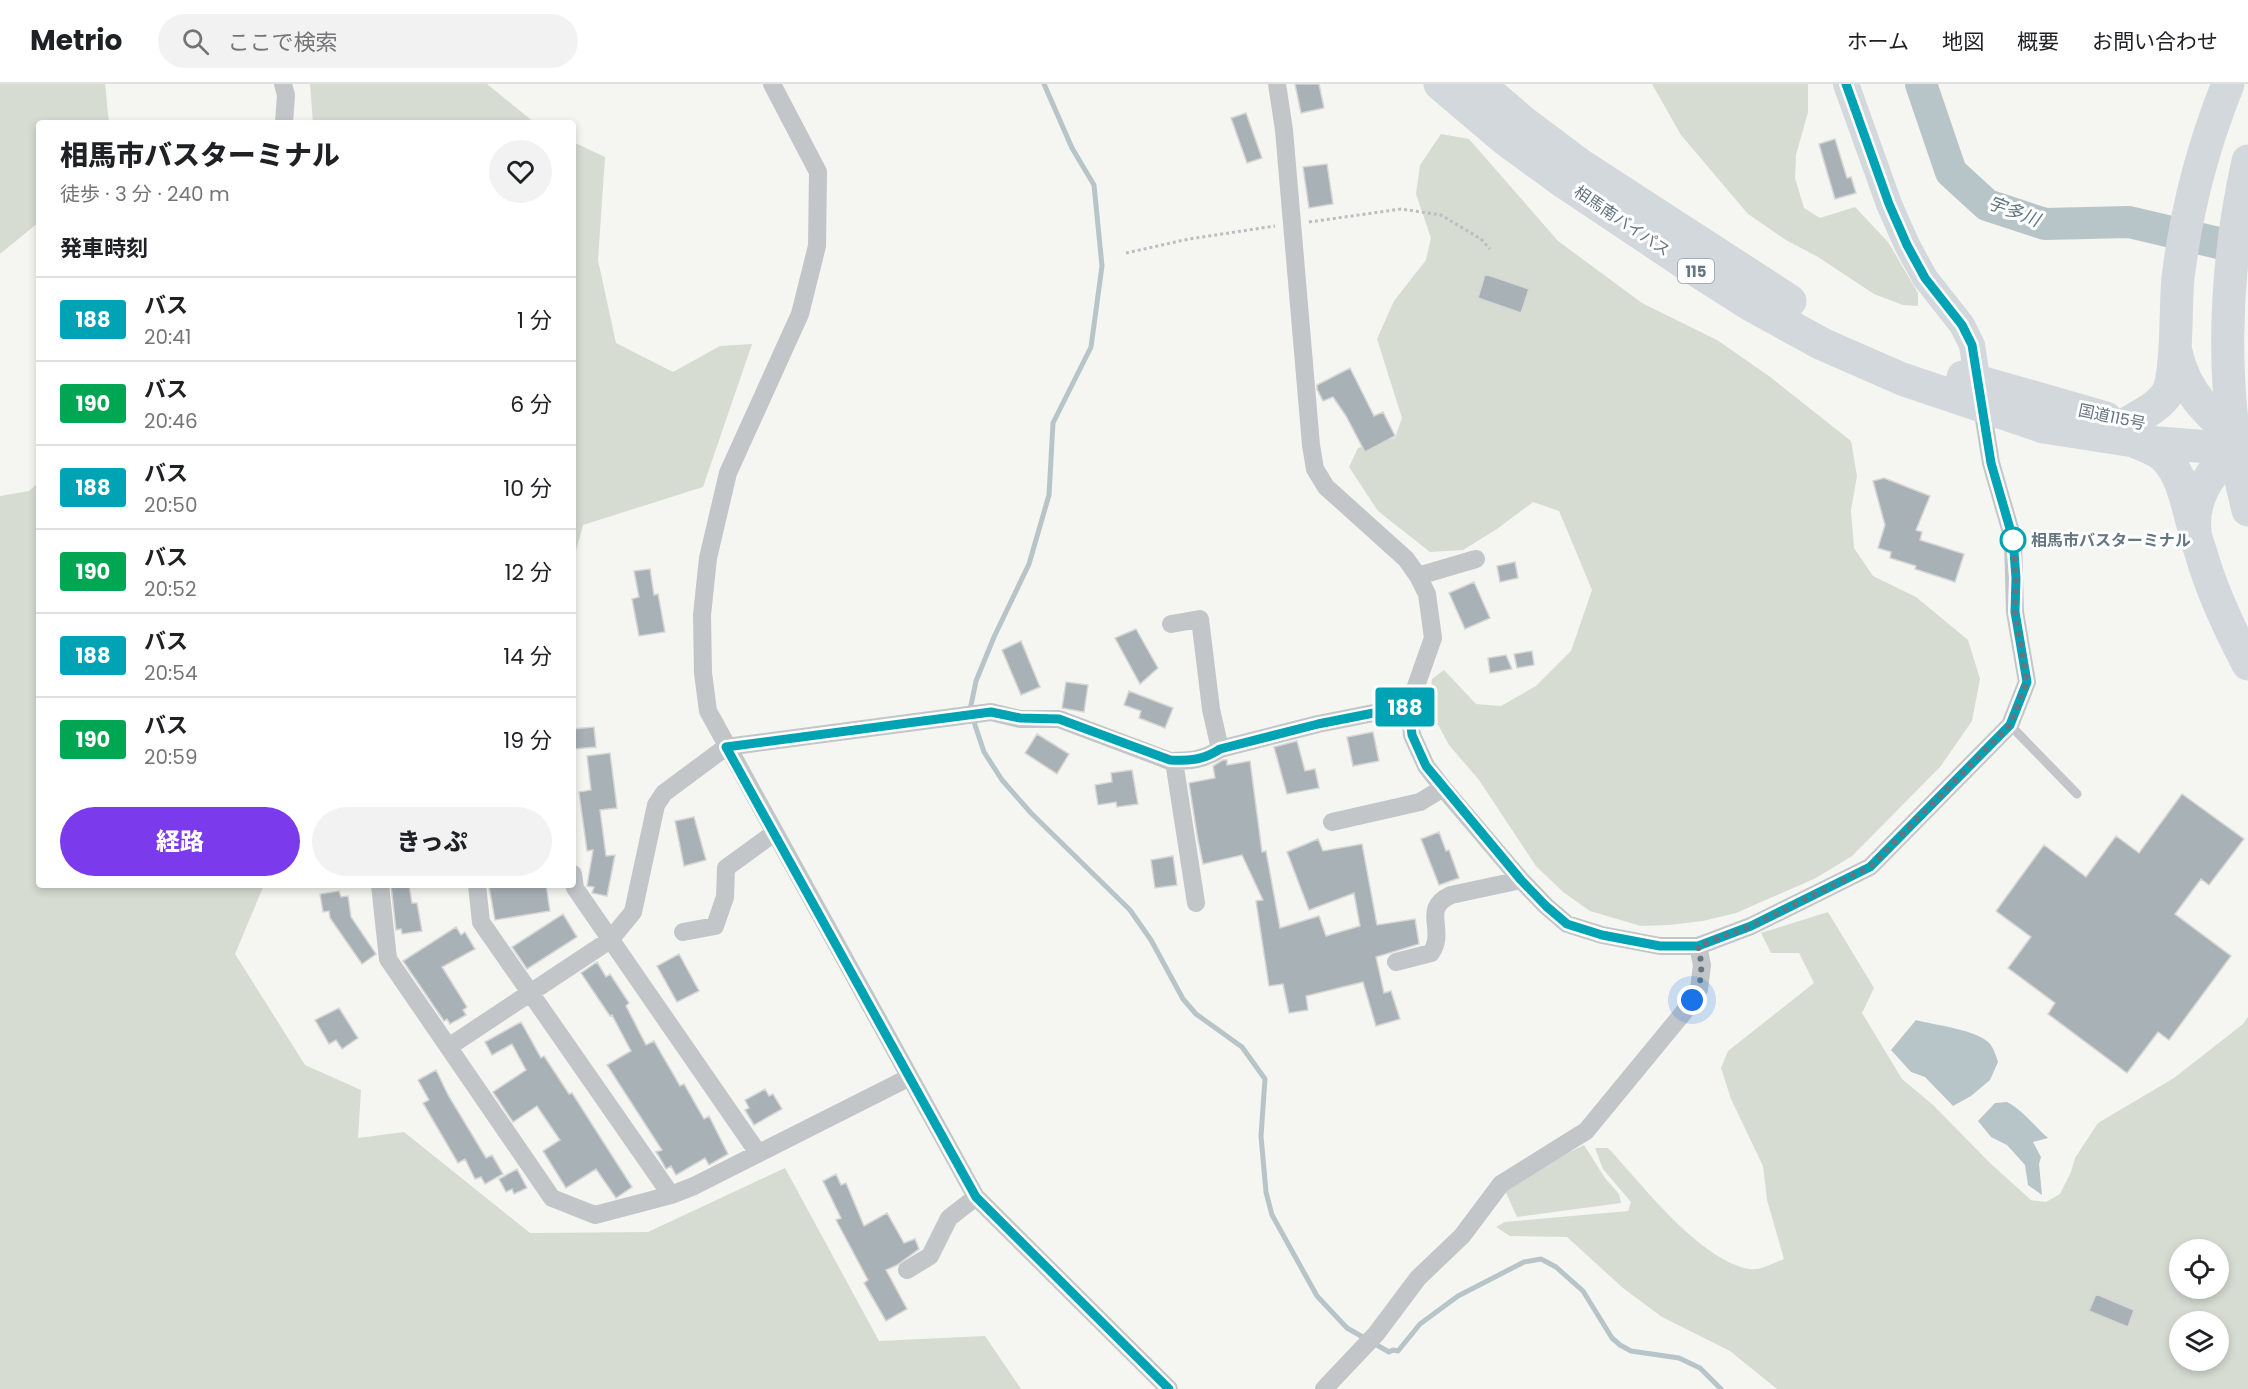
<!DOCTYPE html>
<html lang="ja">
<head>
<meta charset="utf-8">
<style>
	:root { --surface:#fff; --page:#f2f2f2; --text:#202124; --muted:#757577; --line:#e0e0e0; --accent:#7c3aed }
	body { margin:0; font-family:Poppins,"Noto Sans JP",sans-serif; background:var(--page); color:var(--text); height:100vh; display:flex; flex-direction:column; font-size:22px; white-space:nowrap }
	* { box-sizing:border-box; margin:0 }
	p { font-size:20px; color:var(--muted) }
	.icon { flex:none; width:33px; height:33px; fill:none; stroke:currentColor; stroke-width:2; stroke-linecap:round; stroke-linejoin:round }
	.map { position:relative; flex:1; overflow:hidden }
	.side { position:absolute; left:36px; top:36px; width:540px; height:768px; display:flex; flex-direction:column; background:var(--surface); border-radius:6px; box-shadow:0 3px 9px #0003 }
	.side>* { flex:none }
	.badge { padding:0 12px; border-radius:4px; font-size:21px; line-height:39px }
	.buttons { position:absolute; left:2169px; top:1155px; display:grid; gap:12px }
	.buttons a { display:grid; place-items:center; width:60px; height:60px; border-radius:50%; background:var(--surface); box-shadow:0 3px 9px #0003; font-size:30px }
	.you { position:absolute; width:30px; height:30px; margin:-15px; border:4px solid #fff; border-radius:50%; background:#1a73e8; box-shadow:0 0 0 9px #1a73e833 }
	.map>.badge { position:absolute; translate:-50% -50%; box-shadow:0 0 0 3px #fff }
	h2 { padding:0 24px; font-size:22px; line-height:54px }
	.round { display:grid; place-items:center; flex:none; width:63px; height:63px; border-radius:32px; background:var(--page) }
	.head { display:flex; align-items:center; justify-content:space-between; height:102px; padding:0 24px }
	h1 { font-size:28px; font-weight:800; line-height:45px }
	.button { display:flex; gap:12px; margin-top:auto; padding:12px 24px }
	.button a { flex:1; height:69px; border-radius:36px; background:var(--accent); color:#fff; font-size:24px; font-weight:800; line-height:69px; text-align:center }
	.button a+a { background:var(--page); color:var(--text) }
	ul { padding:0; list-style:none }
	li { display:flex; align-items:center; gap:18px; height:84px; padding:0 24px; border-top:2px solid var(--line) }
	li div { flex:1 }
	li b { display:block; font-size:22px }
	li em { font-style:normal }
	li .badge { min-width:66px; font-weight:700; text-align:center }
	header { display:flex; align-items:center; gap:36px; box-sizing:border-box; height:84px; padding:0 30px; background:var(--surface); border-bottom:2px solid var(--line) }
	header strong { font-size:28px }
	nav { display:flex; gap:33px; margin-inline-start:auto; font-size:21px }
	.search { width:420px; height:54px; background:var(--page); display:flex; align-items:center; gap:15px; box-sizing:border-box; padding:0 21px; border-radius:33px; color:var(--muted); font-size:22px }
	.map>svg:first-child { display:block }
	.green { fill:#d6dcd2; fill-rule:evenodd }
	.water { fill:#b8c5c8 }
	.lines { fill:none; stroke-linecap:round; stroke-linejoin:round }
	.stream { stroke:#b8c5c8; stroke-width:5 }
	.river { stroke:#b8c5c8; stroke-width:32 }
	.building { fill:#a8b1b6; stroke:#d6d6d4; stroke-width:1.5 }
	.path { stroke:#bcbec0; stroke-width:3; stroke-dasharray:3 3; stroke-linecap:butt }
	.lane { stroke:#c2c6c9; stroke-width:9 }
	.street { stroke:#c2c6c9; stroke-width:18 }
	.secondary { stroke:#d3d8dc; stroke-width:26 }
	.highway { stroke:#d3d8dc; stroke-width:33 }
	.line-casing { stroke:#fff; stroke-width:14 }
	.line { stroke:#00a3b4; stroke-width:9 }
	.walk { stroke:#647682; stroke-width:6; stroke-dasharray:0 10.8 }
	.stop-dot { fill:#fff; stroke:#00a3b4; stroke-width:3 }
	.labels { text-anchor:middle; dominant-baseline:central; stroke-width:6; stroke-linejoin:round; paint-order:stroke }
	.shield { fill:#fff; stroke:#929fa8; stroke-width:1.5 }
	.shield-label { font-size:15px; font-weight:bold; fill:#647682 }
	.street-label { font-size:16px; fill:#647682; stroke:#fff }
	.stop-label { font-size:16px; font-weight:bold; fill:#647682; stroke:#fff; text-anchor:start }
	.water-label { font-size:18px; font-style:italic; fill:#60777f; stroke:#fff }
</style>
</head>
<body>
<header>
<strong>Metrio</strong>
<div class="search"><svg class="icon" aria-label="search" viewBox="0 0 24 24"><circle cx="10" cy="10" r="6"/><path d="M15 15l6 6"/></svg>ここで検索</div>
<nav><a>ホーム</a><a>地図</a><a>概要</a><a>お問い合わせ</a></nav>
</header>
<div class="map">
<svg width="2248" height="1305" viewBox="0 0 2248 1305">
	<rect width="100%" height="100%" fill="#f5f5f1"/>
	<path class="green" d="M0,0H105L109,39H39V138L0,170Z
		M310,0H487L535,39H313Z
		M1652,0H1808V28L1796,71L1795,94L1804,124L1820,134L1855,123L1888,158L1918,209V222L1903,221L1874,210L1818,173L1786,156L1748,130L1681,51Z
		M1441,50L1469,55L1558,157L1642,219L1717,256L1769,292L1851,357L1857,392L1851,426L1854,464L1873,492L1916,513L1968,556L1980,595L1972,637L1940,683L1852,772L1816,794L1736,829L1703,837L1669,841L1641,842L1590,827L1563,808L1536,782L1479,696L1449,661L1429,624L1432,595L1444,586L1476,620L1501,622L1536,602L1571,567L1592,506L1559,427L1533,418L1497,445L1463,466L1430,468L1378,427L1349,383L1358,364L1395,354L1402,334L1377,255L1394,217L1426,176L1431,154L1416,110L1420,81Z
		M573,58L605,73L598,176L616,259L673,288L720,262L752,260L703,403L583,441L573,478Z
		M39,398V801H264L235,870L305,981L361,1006L358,1054L404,1048L530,1149L648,1148L785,1084L879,1257L985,1252L1021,1305H0V412L29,407Z
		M1828,828L1874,904L1862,929L1902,995L1933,1021L1990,1079L2031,1116L2046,1118L2060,1110L2071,1088L2075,1074L2098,1039L2174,994L2243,940L2248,933V1305H1777L1730,1267L1662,1233L1623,1204L1567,1153L1510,1152L1496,1143L1505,1138L1628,1127L1631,1118L1603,1085L1595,1064H1608C1643,1101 1698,1175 1749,1185C1761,1187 1773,1179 1784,1175L1767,1116L1763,1082L1731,1015L1721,984L1728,967L1814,899L1799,869H1771L1761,849ZM2180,1166H2218V1204H2180ZM2180,1238H2218V1276H2180Z
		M1584,1061L1605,1094L1619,1110L1621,1119L1517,1133L1503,1102Z"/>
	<path class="water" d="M1916,936C1934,941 1979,946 1990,960C1994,965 1996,972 1998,978L1990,996L1971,1012L1953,1022L1925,993L1911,988L1891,966Z
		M2007,1018C2024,1027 2034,1042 2048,1054L2033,1058L2041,1073L2039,1080L2042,1111L2028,1101L2025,1081L2007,1061L1991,1053L1978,1037L1995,1019Z"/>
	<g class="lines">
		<path class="stream" d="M1044,0L1072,64L1094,101L1102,182L1091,263L1053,339L1049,411L1029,480L994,553L976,597L970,626L984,668L1002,696L1031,729L1130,826L1151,856L1183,915L1196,930L1242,963L1265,995L1261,1052L1266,1108L1272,1131L1317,1212L1347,1244L1389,1268L1393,1266L1398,1267L1420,1240L1458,1212L1524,1178L1541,1175L1556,1183L1583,1207L1612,1254L1620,1261L1631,1267L1679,1274L1700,1284L1721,1305"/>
		<path class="river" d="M1921,0L1951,88L1987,121L2045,140L2129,138L2248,166"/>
	</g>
	<path class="building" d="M1295,0H1319L1324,24L1301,29Z
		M1246,29L1262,74L1247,79L1231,34Z
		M1835,55L1847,94L1851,93L1856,109L1835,115L1819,60Z
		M1327,80L1333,120L1309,124L1303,83Z
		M1485,190L1529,205L1521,229L1478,214Z
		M1350,284L1374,332L1383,328L1395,352L1365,368L1346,332L1333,313L1323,317L1317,305V301Z
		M1884,394L1930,412L1916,446L1922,448L1920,456L1964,470L1955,498L1915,485L1916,482L1890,474L1891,468L1878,464L1885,441L1873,397Z
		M1515,478L1518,494L1500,498L1497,482Z
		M650,485L654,511L658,510L665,548L639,552L632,515L639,513L634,487Z
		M1474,498L1490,534L1465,545L1449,509Z
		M1136,545L1158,584L1140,600L1115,554Z
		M1021,557L1040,603L1021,611L1002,566Z
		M1532,567L1534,581L1517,584L1514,570Z
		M1506,571L1512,585L1490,589L1488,574Z
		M1066,598L1088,601L1084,628L1062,624Z
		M1129,607L1173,624L1165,644L1139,634L1141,627L1124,621Z
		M594,643L596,663L573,665V645Z
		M1373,648L1379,677L1353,682L1347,653Z
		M1037,650L1069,670L1057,690L1025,669Z
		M1297,657L1305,687L1315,685L1319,704L1287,710L1274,663Z
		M610,669L617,724L600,726L606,772L615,771L607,812L592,809L594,803L587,802L593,766L587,767L579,708L591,706L587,672Z
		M1223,676H1227V681L1250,677L1262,768L1266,767L1280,844L1319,832L1326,852L1360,842L1354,809L1309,826L1287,768L1318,755L1323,767L1362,760L1377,841L1415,835L1419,860L1376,873L1384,909L1391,907L1400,935L1376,942L1363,898L1306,912L1308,926L1289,929L1283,900L1269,902L1256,817L1263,816L1242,771L1203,780L1198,756L1189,699L1215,694L1213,682Z
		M1132,686L1138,720L1117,723L1116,718L1098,721L1095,701L1112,698L1111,689Z
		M2182,710L2244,755L2209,801L2201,795L2175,830L2231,872L2169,956L2158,948L2127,989L2048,930L2055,919L2008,884L2031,853L1996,827L2044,761L2086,793L2116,752L2139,769Z
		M694,733L706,776L684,782L675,737Z
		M1439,748L1446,767L1449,766L1459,794L1439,801L1421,755Z
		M1173,772L1177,801L1155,804L1151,776Z
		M391,801H409L412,819H417L422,847L402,850L401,845L396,846Z
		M501,801H546L550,827L495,836L489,803Z
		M339,807L341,813L348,812L351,833L376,870L362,880L330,834L329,827L323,828L320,810Z
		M563,830L577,853L527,885L512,863Z
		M456,843L461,851L465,848L475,865L442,883L467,923L463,926L466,931L450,940L447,935L444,937L403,877Z
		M679,870L699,907L677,918L657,882Z
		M597,878L606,893L610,890L629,919L626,922L646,961L654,957L680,1002L684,1000L704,1035L709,1032L728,1070L709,1081L705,1074L676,1091L671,1082L666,1085L661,1076L656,1068L662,1066L607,981L631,967L612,931L610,932L581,889Z
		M339,924L358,954L342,965L336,956L329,960L315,936Z
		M521,938L541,974L544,972L569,1010L572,1009L632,1103L616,1114L596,1085L566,1104L543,1067L560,1056L537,1022L513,1038L493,1008L526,986L512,960L492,971L485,958Z
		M436,986L448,1011L486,1074L492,1071L503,1090L485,1100L481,1093L475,1095L465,1075L458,1079L423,1019L429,1016L418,996Z
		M765,1005L769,1012L773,1010L782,1025L754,1041L745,1026L749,1024L745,1016Z
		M517,1085L527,1104L514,1110L512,1105L506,1108L499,1095Z
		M836,1090L841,1101L846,1099L864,1142L887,1129L904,1159L915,1155L919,1165L897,1181L886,1186L907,1225L886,1237L864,1199L868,1196L836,1136L841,1134L823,1097Z
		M2096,1210L2134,1226L2128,1243L2089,1227Z"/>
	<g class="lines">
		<path class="path" d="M1309,138L1401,125L1441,131L1481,155L1490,165
			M1126,169L1189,155L1275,142"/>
		<path class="lane" d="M2010,641L2077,710"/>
		<path class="street" d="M283,0L286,11L284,39
			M772,0L818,88L817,162L800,230L728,389L708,474L702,531L703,589L708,627L976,1113L1169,1305
			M1277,0L1284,46L1311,361L1315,385L1326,403L1406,475L1418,492L1427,510L1433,554L1409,622L1412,651L1426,682L1443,704L1521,796L1546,822L1567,840L1602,851L1660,862H1698L1702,881L1699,905L1684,928L1586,1047L1501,1100L1462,1152L1418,1194L1376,1250L1324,1305
			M1418,492L1476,475
			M1171,540L1200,535L1211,625L1220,665
			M1174,677L1196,819
			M1332,738L1420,718L1443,704
			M573,790L575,804L758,1069
			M380,801L388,875L552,1114L595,1131L671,1111L694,1102L910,993
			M477,801L481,838L671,1111
			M683,848L715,842L725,813L726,784L774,749
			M1698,862L1751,842L1870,783L2010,641L2027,598L2015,528L2013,455L1991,379L1982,323
			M1396,878L1431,869C1447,846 1420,825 1451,811L1521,796
			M450,962L610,856L633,828L656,721L664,709L726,663L991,628L1020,635H1059L1170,677C1189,677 1204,676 1220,665L1318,640L1409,622
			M907,1186L930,1172L949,1134L976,1113"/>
		<path class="secondary" d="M1846,0L1889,120L1907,161L1925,194L1962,241L1972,261L1980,313"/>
		<path class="highway" d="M1440,0L1506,56L1561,96L1685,179L1751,221L1822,260L1902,295L2044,343L2134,357L2248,366
			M1479,0L1523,38L1579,80L1790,217
			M2248,77C2223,190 2219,314 2248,426
			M2176,268C2184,306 2211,338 2246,355
			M1963,293L2106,334
			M2129,338C2143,330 2160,322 2168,308C2178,287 2175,221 2178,194C2186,128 2203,62 2228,0
			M2136,358C2143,361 2151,364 2158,368C2181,383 2186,417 2193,441
			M2248,362C2216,373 2191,413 2195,447C2195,454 2199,462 2201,469C2212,508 2229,544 2248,580"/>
	</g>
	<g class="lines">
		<defs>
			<path id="line" d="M1169,1305L976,1113L726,663L991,628L1020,634L1059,635L1170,676C1189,677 1204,676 1220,665L1318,640L1409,622L1412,651L1426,682L1521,796L1546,822L1567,840L1602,851L1660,862H1698L1751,842L1870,783L2010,641L2027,598L2015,528L2016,494L2013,455L1991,379L1972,261L1962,241L1925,194L1907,161L1889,120L1846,0"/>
		</defs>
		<use href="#line" class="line-casing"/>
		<use href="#line" class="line"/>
		<path class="walk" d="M1692,916C1703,899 1703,882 1698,862L1751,842L1870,783L2010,641L2027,598L2015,528L2016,494L2013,456"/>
	</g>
	<circle class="stop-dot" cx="2013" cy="456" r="12"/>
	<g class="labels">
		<rect class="shield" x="1678" y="175" width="36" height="24" rx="4.5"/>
		<g class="shield-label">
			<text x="1696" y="187">115</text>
		</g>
		<g class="street-label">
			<text transform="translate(1622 137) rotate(34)">相馬南バイパス</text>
			<text transform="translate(2112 333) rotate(12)">国道115号</text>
		</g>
		<g class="stop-label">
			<text x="2031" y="456">相馬市バスターミナル</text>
		</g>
		<g class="water-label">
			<text transform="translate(2014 127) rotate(21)">宇多川</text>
		</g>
	</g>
</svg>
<div class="buttons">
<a><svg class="icon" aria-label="locate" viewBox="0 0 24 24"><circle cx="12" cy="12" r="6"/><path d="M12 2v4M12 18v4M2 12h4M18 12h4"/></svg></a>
<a><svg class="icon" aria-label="layers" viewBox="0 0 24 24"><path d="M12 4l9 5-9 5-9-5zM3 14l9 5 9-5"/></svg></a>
</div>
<div class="you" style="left:1692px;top:916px"></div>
<b class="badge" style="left:1405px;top:623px;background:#00a3b4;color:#fff">188</b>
<section class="side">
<div class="head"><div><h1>相馬市バスターミナル</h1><p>徒歩 · 3 分 · 240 m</p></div><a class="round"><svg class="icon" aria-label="heart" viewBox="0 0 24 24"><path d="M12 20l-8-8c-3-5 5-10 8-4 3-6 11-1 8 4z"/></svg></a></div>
<h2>発車時刻</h2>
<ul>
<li><span class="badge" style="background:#00a3b4;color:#fff">188</span><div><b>バス</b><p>20:41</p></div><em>1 分</em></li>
<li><span class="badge" style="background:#00a651;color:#fff">190</span><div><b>バス</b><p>20:46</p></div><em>6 分</em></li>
<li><span class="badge" style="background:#00a3b4;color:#fff">188</span><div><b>バス</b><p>20:50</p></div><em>10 分</em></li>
<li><span class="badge" style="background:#00a651;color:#fff">190</span><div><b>バス</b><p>20:52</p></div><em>12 分</em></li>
<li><span class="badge" style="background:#00a3b4;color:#fff">188</span><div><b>バス</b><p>20:54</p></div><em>14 分</em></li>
<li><span class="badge" style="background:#00a651;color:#fff">190</span><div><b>バス</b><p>20:59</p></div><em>19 分</em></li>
</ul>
<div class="button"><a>経路</a><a>きっぷ</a></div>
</section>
</div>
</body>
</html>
